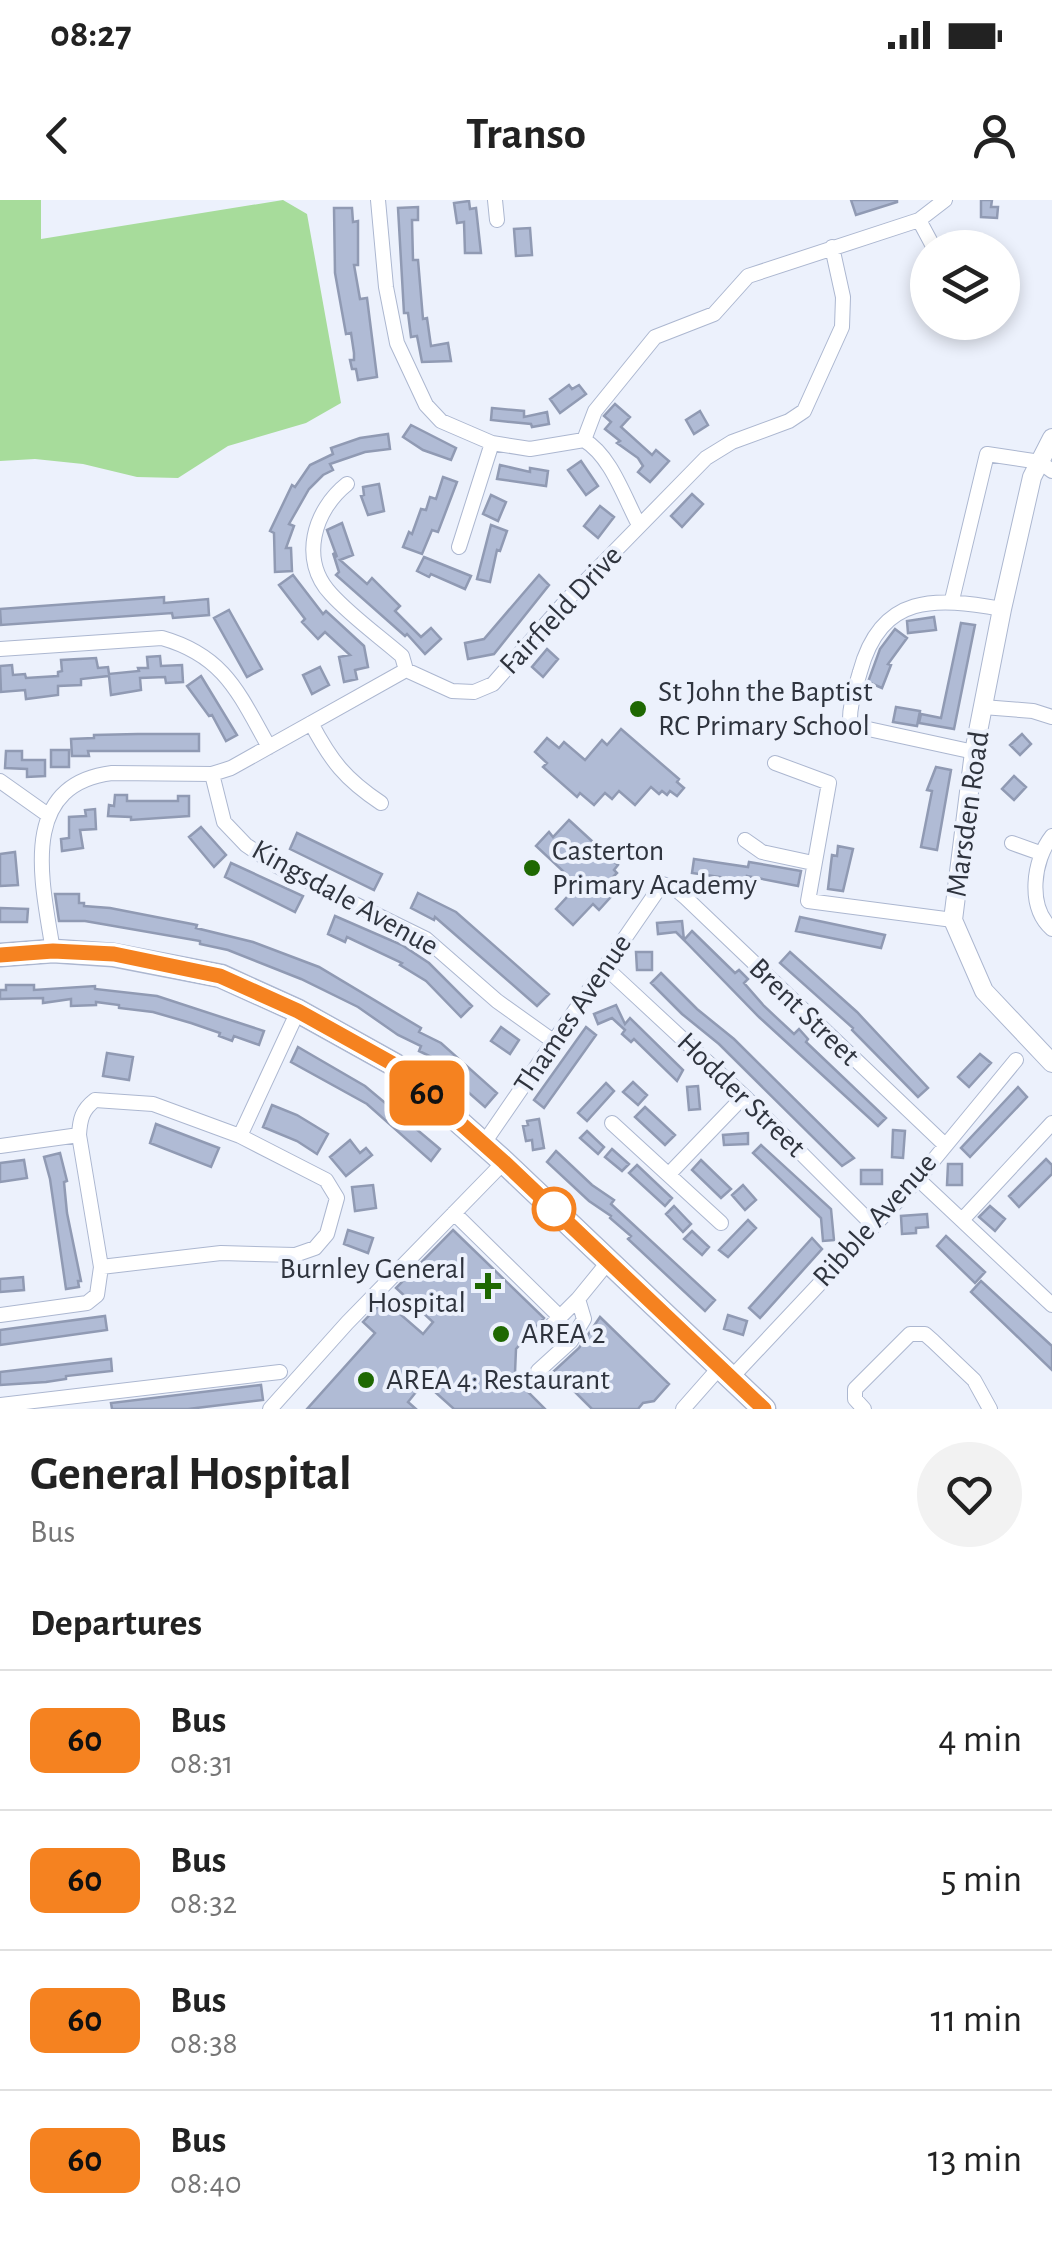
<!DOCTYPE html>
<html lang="en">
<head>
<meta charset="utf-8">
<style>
	:root { --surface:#fff; --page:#f2f2f2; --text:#222; --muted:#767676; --line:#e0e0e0 }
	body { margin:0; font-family:"Alegreya Sans",sans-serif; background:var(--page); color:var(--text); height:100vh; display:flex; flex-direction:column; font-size:38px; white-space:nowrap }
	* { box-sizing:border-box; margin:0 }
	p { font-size:32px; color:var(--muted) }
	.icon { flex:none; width:55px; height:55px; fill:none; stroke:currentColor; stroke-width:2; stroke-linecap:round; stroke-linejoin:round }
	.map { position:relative; height:1209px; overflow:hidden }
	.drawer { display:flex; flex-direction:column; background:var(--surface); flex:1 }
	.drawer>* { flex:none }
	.badge { padding:0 20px; border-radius:15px; font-size:35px; line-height:65px }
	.controls { position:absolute; left:910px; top:30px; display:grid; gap:20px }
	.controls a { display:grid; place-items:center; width:110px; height:110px; border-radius:50%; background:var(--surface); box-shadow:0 5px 15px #0003; font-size:50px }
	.map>.badge { position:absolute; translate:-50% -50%; box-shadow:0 0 0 5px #fff }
	h2 { padding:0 30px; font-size:38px; line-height:90px }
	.round { display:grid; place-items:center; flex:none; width:105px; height:105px; border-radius:52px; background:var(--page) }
	.head { display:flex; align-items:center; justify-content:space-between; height:170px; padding:0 30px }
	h1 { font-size:48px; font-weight:700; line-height:75px }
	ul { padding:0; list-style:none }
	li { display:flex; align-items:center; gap:30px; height:140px; padding:0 30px; border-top:2px solid var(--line) }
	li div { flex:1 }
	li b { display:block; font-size:38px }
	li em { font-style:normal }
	li .badge { min-width:110px; font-weight:700; text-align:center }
	.status { display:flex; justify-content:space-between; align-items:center; height:70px; padding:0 50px; background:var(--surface); direction:ltr }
	.status svg { height:28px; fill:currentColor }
	header { display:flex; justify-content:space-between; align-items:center; height:130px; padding:0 30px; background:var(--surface); font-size:45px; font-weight:700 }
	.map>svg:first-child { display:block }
	.green { fill:#a7dc9b }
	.building { fill:#b0bbd5; stroke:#909ab3; stroke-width:2.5 }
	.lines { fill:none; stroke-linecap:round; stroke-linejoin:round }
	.minor-casing { stroke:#acb7d0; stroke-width:16 }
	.tertiary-casing { stroke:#acb7d0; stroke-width:20 }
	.trunk-casing { stroke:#acb7d0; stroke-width:25 }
	.minor { stroke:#fff; stroke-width:14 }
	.tertiary { stroke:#fff; stroke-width:18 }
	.trunk { stroke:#fff; stroke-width:22 }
	.line-casing { stroke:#fff; stroke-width:22 }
	.line { stroke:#f58220; stroke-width:15 }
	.poi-dot { fill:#1e6802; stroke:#ecf1fc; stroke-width:4 }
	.stop-dot { fill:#fff; stroke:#f58220; stroke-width:5 }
	.labels { text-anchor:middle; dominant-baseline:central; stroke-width:8; stroke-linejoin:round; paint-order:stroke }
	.street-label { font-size:30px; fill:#2f343e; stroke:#ecf1fc }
	.poi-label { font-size:30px; fill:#2f343e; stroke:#ecf1fc; text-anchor:start }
</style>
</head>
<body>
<div class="status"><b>08:27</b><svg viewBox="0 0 49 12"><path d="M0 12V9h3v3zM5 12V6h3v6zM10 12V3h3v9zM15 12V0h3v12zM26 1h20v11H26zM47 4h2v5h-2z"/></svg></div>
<header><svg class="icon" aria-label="back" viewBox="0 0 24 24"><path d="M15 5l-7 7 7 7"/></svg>Transo<svg class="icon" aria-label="person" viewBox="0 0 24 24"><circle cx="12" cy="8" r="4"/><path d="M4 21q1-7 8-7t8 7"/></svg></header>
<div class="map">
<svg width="1052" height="1209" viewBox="0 0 1052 1209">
	<rect width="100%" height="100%" fill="#ecf1fc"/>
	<path class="green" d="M0,0H41V39L283,0L307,14L341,203L306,223L228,246L178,278L137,277L83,264L35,259L0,261Z"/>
	<path class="building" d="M851,0H897V2L856,15Z
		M981,0H992L991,7H998L997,18L981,17Z
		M469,1L470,9L476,8L481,53H465L464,22L457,23L454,3Z
		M418,7V20H412L413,60H418L423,119L427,118L431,146L448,143L451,161L422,162L417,136L411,137L408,113H404L398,8Z
		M334,8H352L353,22L358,21V65H354L360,99L367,98L377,177L358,180L356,169H352L350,160H354V153L351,133L346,134L335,73Z
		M530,28L532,55L516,56L514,29Z
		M569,185L572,189L579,185L586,194L560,213L550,199Z
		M615,204L630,217L621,227L652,255L656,250L669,261L650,282L638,272L643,266L638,258L617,243L620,241L605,229L611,222L604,216Z
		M492,208L524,211V217L547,212L549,224L532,227L531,224L491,220Z
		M700,211L708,225L694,234L686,220Z
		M411,225L456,248L451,260L423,250L403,237Z
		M388,234L390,249L365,252L330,264L333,270L323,275L309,289L289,324L294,326L286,348H291L292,371L275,372L274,333L270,331L292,285L295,287L310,265L333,254L331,248L360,238Z
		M581,261L598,286L586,295L568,270Z
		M500,265L530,272V268L548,271L546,286L497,279Z
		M443,277L457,282L438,332L432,330L422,354L403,347L409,332L412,334L421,309L426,310L430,297L436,299Z
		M379,284L384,311L368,315L361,296L364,295L363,287Z
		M692,294L703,304L682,327L671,316Z
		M491,295L506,302L498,321L483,314Z
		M600,306L614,317L598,338L584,326Z
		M342,323L353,355L340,360L367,384L372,378L400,406L395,411L421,437L431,428L441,439L425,454L407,434L405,436L336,375L339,372L333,353L337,357L327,330Z
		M491,325L507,331L500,351L497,350L490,382L477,379Z
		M424,357L471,376L465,389L431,374L429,377L417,371Z
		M293,375L323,414L326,411L364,446L368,467L355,470L357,479L344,482L339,457L350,455L325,432L318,439L302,422L305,419L279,385Z
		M539,375L549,385L494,454L468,459L465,443L484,439Z
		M164,397V403L208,399L209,415L173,418L172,413L1,425L0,409Z
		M229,410L262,469L247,477L214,418Z
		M934,417L936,430L908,433L907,421Z
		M961,423L975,425L954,529L919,523L921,514L941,518Z
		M895,429L907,438L888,464L891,465L882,488L868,482L880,449Z
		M547,449L558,459L543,477L532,467Z
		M160,456L161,466L182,465L183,482L166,483L165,477L140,478L141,490L111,495L109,476L81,479V485L58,486V495L26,499L25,490L1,492L0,466L12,465L13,475L25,474L26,478L58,476V472L62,471L61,460L96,458L98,468L108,467L109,474L139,471L138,468H148L147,457Z
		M320,467L329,485L312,494L303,475Z
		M201,476L237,535L226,541L212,515L209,516L187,486Z
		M896,507L920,511L917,526L893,522Z
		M621,529L679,579L677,582L684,588L677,596L670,591L667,595L662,591L659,594L651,587L635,605L619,591L612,599L605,593L594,605L580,593L577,597L543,567L547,563L535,552L547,538L559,548L564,542L585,560L602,540L607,545Z
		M138,534H199V551H88L89,556H72L71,539L94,538V535Z
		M1022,534L1031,544L1020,555L1010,545Z
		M51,550H69V567H51Z
		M6,551H22V560H45V576L27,577V569L5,568Z
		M936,567L951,570L937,650L921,647L932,591L927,590Z
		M1014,576L1026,587L1014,600L1002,589Z
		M115,595H127V601H178V596H189V616L131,620V617L108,616L109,605L114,606Z
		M95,609L96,629L80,630L83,648L62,651L61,639L69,638V617L86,616L85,610Z
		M569,620L618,665L614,670L617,673L608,682L617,690L599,710L593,704L573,725L556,709L578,685L536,646L549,632L553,637Z
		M201,627L226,655L214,667L189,637Z
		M297,633L382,674L374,690L290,649Z
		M838,646L853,649L843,691L828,689L832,655L837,656Z
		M15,652L18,685L0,686V654Z
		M694,659L748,667L749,662L801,671L798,686L747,676V681L692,673Z
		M231,663L303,696L295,712L225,677Z
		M418,693L456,712L549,794L537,806L435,717L434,720L411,708Z
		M55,694H79V703H84V706L110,708L197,725L196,728L253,742L319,767L421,828L419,832L441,843L497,893L485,907L435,863L438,860L419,851L421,846L398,835L358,807L301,779L228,750L200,744V741L85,721H59Z
		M0,708L28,709L27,722H0Z
		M335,716L402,745L429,763L472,806L461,817L426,781L400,765L402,763L347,737L345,742L328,734Z
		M800,717L885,735L881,748L796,731Z
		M682,721L684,740L676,732L658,734L657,723Z
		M692,731L735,773L739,770L748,779L744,783L764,806L794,834L799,829L808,839L806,842L886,918L878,926L759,817L684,740Z
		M636,752H652V770H637Z
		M790,752L857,812L928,888L918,897L852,830L853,828L780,763Z
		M661,773L697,809L734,839L854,958L842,966L719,844L682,814L651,783Z
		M6,785H34V790L95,786V789L157,796L264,831L259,845L234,836L232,841L219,836L220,833L191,823L153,812L119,808V805L96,802V805L71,806V799L43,803V798L0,799V790H6Z
		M616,805L625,824L630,818L683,870L677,881L634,839L631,842L622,834L625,830L612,818L598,824L594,814Z
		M501,827L519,840L510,854L491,841Z
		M586,827L596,835L544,908L534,900Z
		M298,847L365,886L440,949L431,961L367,904L291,862Z
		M107,853L133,857L129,880L103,876Z
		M980,854L991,863L969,887L958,877Z
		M633,882L647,895L638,905L623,892Z
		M606,883L614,891L587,921L578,913Z
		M698,886L700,909L689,910L687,887Z
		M1018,887L1027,897L970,957L961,948Z
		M272,905L297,915L328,934L317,954L297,941L263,927Z
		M645,907L675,935L665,945L635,917Z
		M539,919L544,948L533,950L532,940L526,941L523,926L528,925L527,921Z
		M156,924L219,948L211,967L150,943Z
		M893,930L905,931L903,958L892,957Z
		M587,931L604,947L598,954L580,938Z
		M748,933V944L724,945L723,935Z
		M350,940L360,953L366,948L372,955L346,976L330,957Z
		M761,945L831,1009L834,1040L823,1041L821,1018L753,953Z
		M612,949L629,964L622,971L605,957Z
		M556,951L592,985L614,1000L611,1004L715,1100L705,1111L628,1039L631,1036L610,1018L611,1016L589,1001L547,962Z
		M60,953L67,981L64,982L67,1013L81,1081H78L79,1087L66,1089L50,979L44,957Z
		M1046,959L1052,965V974L1019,1007L1009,996Z
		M24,960L27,978L0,982V963Z
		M701,960L731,989L721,998L692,970Z
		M948,964H962V985H947Z
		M637,965L672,998L665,1006L629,973Z
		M861,970H882V984H861Z
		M373,985L376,1008L355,1011L352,987Z
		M743,985L756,1000L745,1010L732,995Z
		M674,1006L691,1024L683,1032L666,1014Z
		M990,1006L1005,1019L995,1031L979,1017Z
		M927,1014L928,1027L916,1028V1033L902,1034L901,1016Z
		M748,1020L756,1028L728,1057L719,1050Z
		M348,1030L373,1038L368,1053L344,1044Z
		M453,1030L544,1118L516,1149L515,1173L512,1176L545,1209H454L424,1182L408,1202L416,1209H307L375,1133L363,1122L384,1100L423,1134L433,1122L396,1088Z
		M692,1031L709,1047L702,1055L684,1039Z
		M946,1036L985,1072L975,1083L937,1046Z
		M812,1038L822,1049L760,1118L749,1108Z
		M23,1077L24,1090L0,1092V1079Z
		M981,1081L1052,1146V1170L971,1092Z
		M728,1115L747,1121L743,1135L724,1129Z
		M105,1116L107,1130L0,1145V1130Z
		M600,1117L669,1184L654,1201L643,1203L638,1209H592L554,1171L579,1148Z
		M111,1159L112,1171L66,1176V1179L46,1182L0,1185V1172Z
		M261,1185L263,1200L188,1209H112L111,1203Z"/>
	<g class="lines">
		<defs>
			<path id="minor" d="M378,0L386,87L397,143L426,205L441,221L492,243L530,249L584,240L595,211L655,137L714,114L748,76L919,20L945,0
				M495,0L497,20
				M919,20L934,48
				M584,240C611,256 624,297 639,325
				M347,284C314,310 299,360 331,394C352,417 379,436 402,456L406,470
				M459,347L492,243
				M952,400L987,254L1040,262L1052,271
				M0,449L162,438C225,456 239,494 269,547
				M406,470L452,491L474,492L493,484L566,401L706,258L732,242L789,221L804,211L842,127L843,97L832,47
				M983,507L1033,511L1052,517
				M311,523C331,561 345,579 381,603
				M974,552L850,525C849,506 855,489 860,472C881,393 936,397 1002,409
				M775,563L829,583L808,701L953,720
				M212,574L224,622L246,645L277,666L426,739L497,801L553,841
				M0,581L48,615
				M1052,636C1033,660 1027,707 1052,729
				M745,640L762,652L813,663
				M1012,643L1040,653
				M53,751C43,686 16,585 112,573L212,574L231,568L406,470
				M606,768L744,896L873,1025
				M612,923L721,1023
				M240,936L298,811
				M484,943L662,684L673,687L686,698L944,944
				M0,946L79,935
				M670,973L744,896
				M918,979L1052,1105
				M454,1013L560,1117
				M962,1020L1052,923
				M0,1115L87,1103L97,1095L101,1067L79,935C80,919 82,910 95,900L153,904L240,936L326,980L337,998L327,1034L315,1048L295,1055L221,1053L101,1067
				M546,1131L578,1099
				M538,1171L571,1141L584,1119L578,1099L609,1061
				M731,1178L918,979L1016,860
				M0,1205L280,1172
				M270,1209L347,1123L504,962
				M683,1209L720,1167
				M864,1209L855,1199V1189L910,1134H925L933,1141L974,1180L990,1209"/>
			<path id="tertiary" d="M1052,238L1032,277L1002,409L974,552L953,720L984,791L1052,863"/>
			<path id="trunk" d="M0,755L53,751L113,755L221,776L298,811L395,865L504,962L764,1209"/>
		</defs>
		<use href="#minor" class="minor-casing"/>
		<use href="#tertiary" class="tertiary-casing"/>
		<use href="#trunk" class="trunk-casing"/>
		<use href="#minor" class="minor"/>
		<use href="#tertiary" class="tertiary"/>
		<use href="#trunk" class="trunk"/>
	</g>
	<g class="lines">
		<defs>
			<path id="line" d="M0,755L53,751L114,754L220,776L298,811L395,865L504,962L764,1209"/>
		</defs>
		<use href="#line" class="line-casing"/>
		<use href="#line" class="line"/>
	</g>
	<g class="poi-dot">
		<circle cx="638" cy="509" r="10"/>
		<circle cx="532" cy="668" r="10"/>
		<path d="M483 1071h10v10h10v10h-10v10h-10v-10h-10v-10h10z"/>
		<circle cx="501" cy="1134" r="10"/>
		<circle cx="366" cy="1180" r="10"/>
	</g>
	<circle class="stop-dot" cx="554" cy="1009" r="20"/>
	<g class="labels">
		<g class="street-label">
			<text transform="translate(561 410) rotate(-47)">Fairfield Drive</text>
			<text transform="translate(968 614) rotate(-82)">Marsden Road</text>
			<text transform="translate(345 698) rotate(29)">Kingsdale Avenue</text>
			<text transform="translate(804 812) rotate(44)">Brent Street</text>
			<text transform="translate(573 814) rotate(-56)">Thames Avenue</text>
			<text transform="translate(741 895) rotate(44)">Hodder Street</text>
			<text transform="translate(875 1020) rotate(-48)">Ribble Avenue</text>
		</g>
		<g class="poi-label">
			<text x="658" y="492">St John the Baptist<tspan x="658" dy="34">RC Primary School</tspan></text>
			<text x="552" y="651">Casterton<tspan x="552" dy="34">Primary Academy</tspan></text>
			<text x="466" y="1069" text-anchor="end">Burnley General<tspan x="466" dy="34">Hospital</tspan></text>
			<text x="521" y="1134">AREA 2</text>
			<text x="386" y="1180">AREA 4: Restaurant</text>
		</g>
	</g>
</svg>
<div class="controls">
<a><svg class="icon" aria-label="layers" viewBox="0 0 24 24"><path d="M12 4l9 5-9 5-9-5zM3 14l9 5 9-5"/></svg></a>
</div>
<b class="badge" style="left:427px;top:893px;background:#f58220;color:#111">60</b>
</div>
<section class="drawer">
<div class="head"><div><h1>General Hospital</h1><p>Bus</p></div><a class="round"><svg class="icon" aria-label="heart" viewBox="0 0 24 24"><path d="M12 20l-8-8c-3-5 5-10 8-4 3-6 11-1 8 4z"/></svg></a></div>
<h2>Departures</h2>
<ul>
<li><span class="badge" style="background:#f58220;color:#111">60</span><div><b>Bus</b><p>08:31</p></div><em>4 min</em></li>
<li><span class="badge" style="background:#f58220;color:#111">60</span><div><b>Bus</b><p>08:32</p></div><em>5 min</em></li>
<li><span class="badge" style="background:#f58220;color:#111">60</span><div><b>Bus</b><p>08:38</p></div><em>11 min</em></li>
<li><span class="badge" style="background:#f58220;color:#111">60</span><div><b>Bus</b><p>08:40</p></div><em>13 min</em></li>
</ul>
</section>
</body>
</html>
